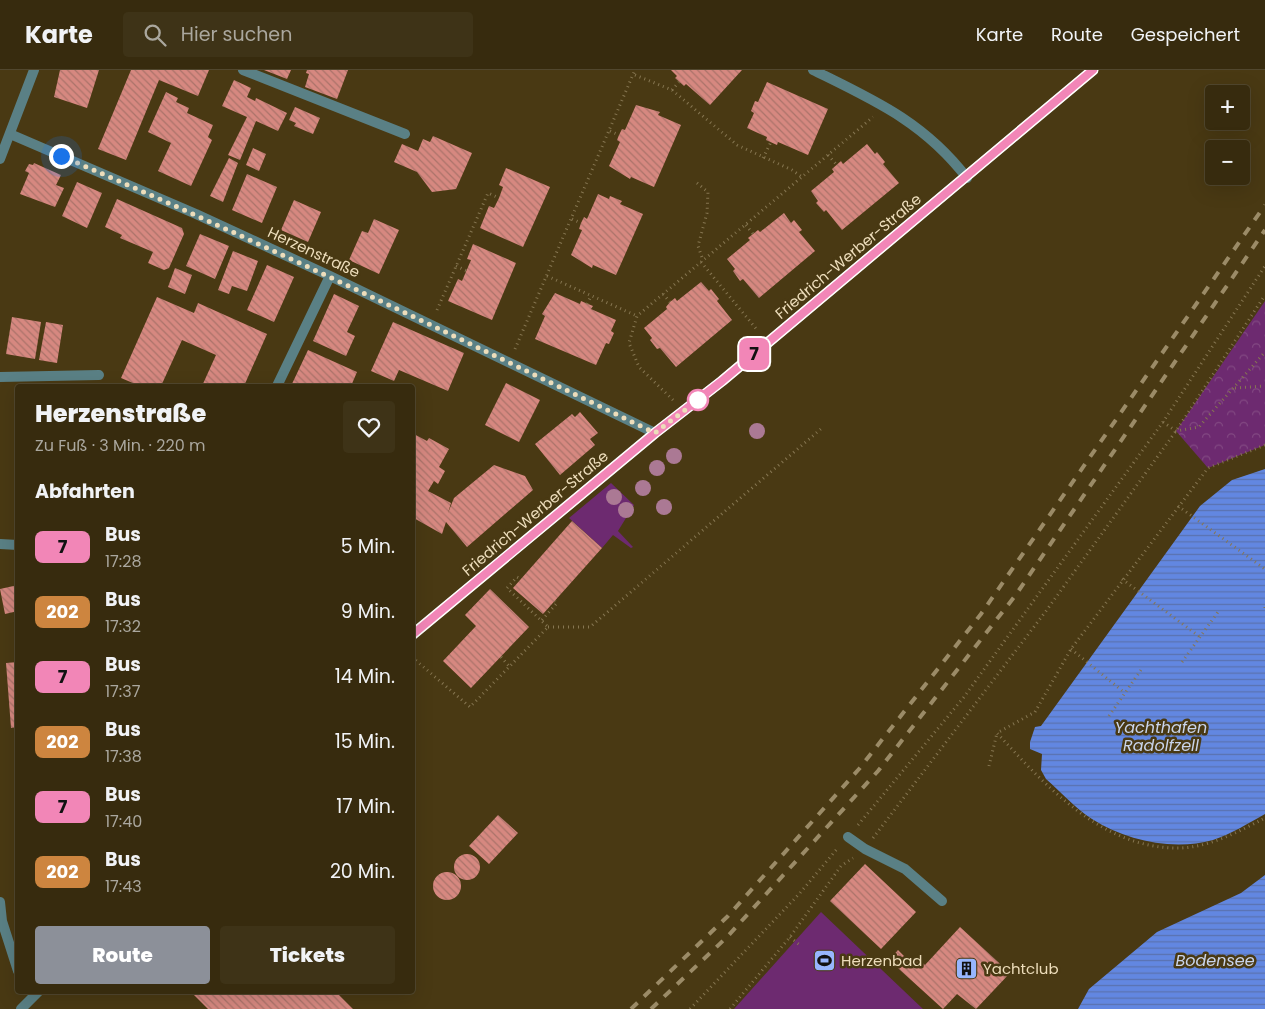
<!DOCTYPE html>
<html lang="de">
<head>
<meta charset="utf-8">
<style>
	:root { --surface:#372b0e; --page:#3e3317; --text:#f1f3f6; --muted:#aaa79e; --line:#51472e; --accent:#8c9099 }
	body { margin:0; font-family:Poppins,sans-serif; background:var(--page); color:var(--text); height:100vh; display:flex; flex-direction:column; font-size:19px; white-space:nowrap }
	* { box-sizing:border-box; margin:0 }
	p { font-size:16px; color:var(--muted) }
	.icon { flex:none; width:28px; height:28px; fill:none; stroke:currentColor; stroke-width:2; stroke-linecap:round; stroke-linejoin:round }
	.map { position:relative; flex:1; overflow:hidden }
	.side { position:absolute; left:15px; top:314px; width:400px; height:610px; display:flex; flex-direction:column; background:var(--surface); border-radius:5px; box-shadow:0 5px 20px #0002,0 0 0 1px var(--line) }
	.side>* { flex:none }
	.badge { padding:0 10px; border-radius:8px; font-size:18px; line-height:32px }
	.controls { position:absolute; left:1205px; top:15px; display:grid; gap:10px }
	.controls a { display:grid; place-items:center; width:45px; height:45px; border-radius:5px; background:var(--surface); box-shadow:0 5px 20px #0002,0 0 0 1px var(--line); font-size:25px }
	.you { position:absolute; width:25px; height:25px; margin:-12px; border:4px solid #fff; border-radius:50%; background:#1a73e8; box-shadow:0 0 0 8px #1a73e833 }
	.map>.badge { position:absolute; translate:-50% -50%; box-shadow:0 0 0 2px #fff }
	h2 { padding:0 20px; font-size:19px; line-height:45px }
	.round { display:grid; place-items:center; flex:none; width:52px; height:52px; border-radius:5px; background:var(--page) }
	.summary { display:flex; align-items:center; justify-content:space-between; height:85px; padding:0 20px }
	h1 { font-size:24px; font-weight:800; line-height:38px }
	.button { display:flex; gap:10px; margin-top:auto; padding:10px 20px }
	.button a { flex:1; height:58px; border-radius:5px; background:var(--accent); color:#fff; font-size:20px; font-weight:800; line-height:58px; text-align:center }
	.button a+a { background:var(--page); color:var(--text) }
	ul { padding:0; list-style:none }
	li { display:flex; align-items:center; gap:15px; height:65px; padding:0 20px }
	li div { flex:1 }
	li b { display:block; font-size:19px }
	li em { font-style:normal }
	li .badge { min-width:55px; font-weight:700; text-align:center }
	header { display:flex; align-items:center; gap:30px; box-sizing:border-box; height:70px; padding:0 25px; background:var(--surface); border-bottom:1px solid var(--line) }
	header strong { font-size:24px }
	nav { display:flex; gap:28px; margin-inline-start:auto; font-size:18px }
	.search { width:350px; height:45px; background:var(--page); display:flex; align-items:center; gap:12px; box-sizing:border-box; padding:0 18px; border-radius:5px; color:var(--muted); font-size:19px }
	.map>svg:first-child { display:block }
	.green { fill:#6d2a70 }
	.park { fill:url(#park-crowns) }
	.water { fill:url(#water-rules) }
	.building { fill:url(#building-back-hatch) }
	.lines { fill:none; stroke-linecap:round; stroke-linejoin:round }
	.path { stroke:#867651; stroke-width:3; stroke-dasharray:1 4; stroke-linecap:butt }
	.lane { stroke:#5a8085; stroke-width:10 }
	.street { stroke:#5a8085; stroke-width:10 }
	.rail { stroke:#9b8b67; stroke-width:4; stroke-dasharray:9 9; stroke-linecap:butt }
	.tree { fill:#ab7994 }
	.line-casing { stroke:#fff; stroke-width:11 }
	.line { stroke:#f286b7; stroke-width:8 }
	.walk { stroke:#edddbb; stroke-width:5; stroke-dasharray:0 9 }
	.stop-dot { fill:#fff; stroke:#f286b7; stroke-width:2.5 }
	.labels { text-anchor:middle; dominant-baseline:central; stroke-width:5; stroke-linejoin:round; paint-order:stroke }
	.street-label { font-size:15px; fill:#edddbb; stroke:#493913 }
	.poi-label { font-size:15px; fill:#edddbb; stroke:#493913; text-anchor:start }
	.water-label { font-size:16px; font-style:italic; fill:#c9d4eb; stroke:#493913 }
</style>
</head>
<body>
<header>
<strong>Karte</strong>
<div class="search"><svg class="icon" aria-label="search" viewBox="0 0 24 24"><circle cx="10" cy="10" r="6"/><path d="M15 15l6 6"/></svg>Hier suchen</div>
<nav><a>Karte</a><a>Route</a><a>Gespeichert</a></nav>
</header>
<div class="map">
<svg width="1265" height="939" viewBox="0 0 1265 939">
	<defs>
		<pattern id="park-crowns" width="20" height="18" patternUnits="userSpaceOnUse" patternTransform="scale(1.25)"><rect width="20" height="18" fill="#6d2a70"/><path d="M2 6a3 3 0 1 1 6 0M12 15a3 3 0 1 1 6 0" fill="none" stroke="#824882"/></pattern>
		<pattern id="water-rules" width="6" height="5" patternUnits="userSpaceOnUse" patternTransform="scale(1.25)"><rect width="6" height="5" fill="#6287e1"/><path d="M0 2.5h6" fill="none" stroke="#5a72ae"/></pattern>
		<pattern id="building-back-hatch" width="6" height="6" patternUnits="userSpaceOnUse" patternTransform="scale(1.25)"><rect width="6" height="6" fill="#d68880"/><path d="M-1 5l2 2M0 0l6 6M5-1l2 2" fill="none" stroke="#ab736a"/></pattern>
	</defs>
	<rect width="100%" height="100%" fill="#493913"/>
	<path class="green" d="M611,413L634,435L618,461L633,477L631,478L613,465L602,478L569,448Z
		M821,842L923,939H734Z"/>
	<path class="park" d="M1265,231V375L1208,398L1176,361Z"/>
	<path class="water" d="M1265,399V744C1249,753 1231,764 1213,770C1173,781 1127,771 1092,749C1075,738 1061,722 1046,709L1041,700L1042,684L1030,679V672L1035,657L1041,656L1200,436L1232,410Z
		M1265,805V939H1078L1089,919L1157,862L1241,823Z"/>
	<path class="building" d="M60,0H99L87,38L54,27Z
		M131,0H209L198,26L159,10L126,90L98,79Z
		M264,0H291L287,9Z
		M307,0H348L337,29L305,17L309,4L306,3Z
		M671,0H742L710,35L686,14L684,16L675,8L677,6Z
		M234,10L251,18L247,27L255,31L256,28L287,43L278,61L256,51L240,90L228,85L247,47L222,36Z
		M767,12L828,39L808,85L778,72L777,75L766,70L767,67L747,58L754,43L751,41L755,31L758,32Z
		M166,22L178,28L176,32L189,38L187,43L213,55L208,67L212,70L191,116L158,101L171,73L148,62Z
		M636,35L660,42L658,45L681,55L654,117L631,107L630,109L609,96L620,72L617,70L619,65L622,59L625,60Z
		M295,37L320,48L313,64L294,56L296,53L289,50Z
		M433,66L472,83L456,119L432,122L417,102L394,92L402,74L418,81L423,69L430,72Z
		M867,74L875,84L877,82L885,92L883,94L899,113L842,160L826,140L824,142L816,133L818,131L811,121L834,102L832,99L841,91L843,94Z
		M253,78L266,84L259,101L246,95Z
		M229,88L238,93L223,132L210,126Z
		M34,93L61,105L56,115L64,118L55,137L20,124L29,103L25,101L29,94L33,95Z
		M506,98L550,117L523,177L480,158L489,136L494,138L499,128L503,117L499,115Z
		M247,104L277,117L262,153L232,140Z
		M77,112L102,123L87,158L62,146Z
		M598,124L609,129L610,126L622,131L620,134L643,144L616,205L593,195L592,198L571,185L582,160L579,159L581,153L584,147L587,149Z
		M117,129L182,158L184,164L169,198L164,200L148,193L153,182L120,168L122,165L105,157Z
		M294,130L321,142L308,172L281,160Z
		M784,143L791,153L794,150L802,160L799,162L815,181L759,228L743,209L740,211L733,201L735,199L727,189L750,170L748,168L758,160L760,162Z
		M374,149L399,160L379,204L349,190L362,161L368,163Z
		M200,164L229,176L215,209L186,196Z
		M473,174L516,193L492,250L448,231L458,209L462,211L471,190L467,189Z
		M233,181L258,191L247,221L232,216L229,224L218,220Z
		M267,195L294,207L274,252L247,240Z
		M175,198L192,205L185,224L168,217Z
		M701,212L709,221L711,219L719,229L717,231L732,250L676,297L660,278L657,279L650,270L652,268L644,258L667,239L666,237L670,232L675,228L677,231Z
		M555,223L580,234L581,231L593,236L591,239L616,250L611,261L614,263L609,274L606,273L596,295L535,269L545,246L542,244Z
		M334,224L359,236L347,262L355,266L346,286L313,271Z
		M157,227L194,243L198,233L267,264L244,316H202L216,285L182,270L161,316H140L121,308Z
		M12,247L41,252L35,289L6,284Z
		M46,252L63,255L57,293L39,290Z
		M393,252L464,283L448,321L399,300L394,311L371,301Z
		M308,280L357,302L351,316H291Z
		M506,313L540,330L519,372L485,355Z
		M580,342L598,363L590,369L595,375L560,405L535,374L572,344L575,347Z
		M412,363L427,371L429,368L449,379L439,397L445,401L438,414L434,411L428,421L451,433L448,443L454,428L494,395L525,406L533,420L467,477L446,452L442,464L412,447Z
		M572,451L602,478L543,544L513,518Z
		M18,515V541L5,544L0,519Z
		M490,519L529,557L471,618L443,591L476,556L465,545Z
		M18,592V657L11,658L6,593Z
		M14,703H18V732L14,729Z
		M498,745L518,763L489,794L469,776Z
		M454 797a13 13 0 1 1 26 0a13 13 0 1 1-26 0Z
		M865,794L916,842L881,879L830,831Z
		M433 816a14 14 0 1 1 28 0a14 14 0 1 1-28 0Z
		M960,857L1010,903L976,939L957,924L943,939L889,890L898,880L911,893L917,887L925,895Z
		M190,921H335L353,939H208Z"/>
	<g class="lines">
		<path class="path" d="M635,5L672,20L737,75L792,100L802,107
			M672,20L679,12
			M610,61L619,65
			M828,85L837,95
			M763,88L771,72
			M697,113L708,122L707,143L698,176L703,190
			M572,149L581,153
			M746,155L753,164
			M701,192L758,261
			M456,196L467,201
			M547,206L637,246
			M663,224L670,232
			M587,234L591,226
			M437,240L488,123L499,128
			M515,279L635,0
			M1235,318L1265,316
			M673,330L639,297L629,273L637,246L873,47
			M1163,352L1176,361L1199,357L1265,282
			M1265,375L1208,398L1071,579L1035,642L997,663C1044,714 1100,777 1175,778C1206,779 1238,762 1265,748
			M1178,436L1265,499
			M1122,509L1200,567
			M1265,538V537
			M542,550L557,533L555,531
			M548,557H590L822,358
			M1071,579L1125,623
			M412,587L470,637L548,557L507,518L517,507L521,509
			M501,587L509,596
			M1182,592L1218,542
			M1109,646L1143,597
			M989,696L997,663
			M858,755L964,627L1163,352L1265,196
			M873,768L1046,541L1176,361L1265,225
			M790,867L801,876
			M690,939L800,823L837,779
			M730,939L790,867L841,796L853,788"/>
		<path class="lane" d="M0,307L99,305
			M848,767L865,779L905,799L942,831"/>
		<path class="street" d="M243,0L405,64
			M813,0C874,30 924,52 967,108
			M10,64L196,144L330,206L655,363
			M0,89L34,0
			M277,316L330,206
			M0,474L18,475
			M412,565L655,363L722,311L1093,0
			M0,832L2,851L18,901
			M21,939L39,921"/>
		<path class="rail" d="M631,939L728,846L859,699L981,544L1265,135
			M651,939L727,867L878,701L1015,526L1265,160"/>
	</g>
	<g class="tree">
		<circle cx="757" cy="361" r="8"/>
		<circle cx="674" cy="386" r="8"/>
		<circle cx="657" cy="398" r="8"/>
		<circle cx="643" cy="418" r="8"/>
		<circle cx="614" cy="427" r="8"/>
		<circle cx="664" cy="437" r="8"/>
		<circle cx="626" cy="440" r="8"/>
	</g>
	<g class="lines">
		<defs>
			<path id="line" d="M412,565L655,363L722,311L1093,0"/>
		</defs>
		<use href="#line" class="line-casing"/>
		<use href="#line" class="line"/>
		<path class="walk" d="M61,86C262,172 458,268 655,363L698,330"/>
	</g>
	<defs>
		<symbol id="stadium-square" viewBox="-11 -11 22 22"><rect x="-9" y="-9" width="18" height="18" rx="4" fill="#97b6fd" stroke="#493913"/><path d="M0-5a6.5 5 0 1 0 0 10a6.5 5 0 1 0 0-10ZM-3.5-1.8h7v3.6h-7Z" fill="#111"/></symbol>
		<symbol id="building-square" viewBox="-11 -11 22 22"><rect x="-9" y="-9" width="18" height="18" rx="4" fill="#97b6fd" stroke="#493913"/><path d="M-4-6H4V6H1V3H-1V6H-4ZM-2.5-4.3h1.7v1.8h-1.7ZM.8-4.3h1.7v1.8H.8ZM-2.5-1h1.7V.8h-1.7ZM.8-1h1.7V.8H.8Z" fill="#111"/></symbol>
	</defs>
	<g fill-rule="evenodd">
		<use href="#stadium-square" x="812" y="878" width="25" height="25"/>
		<use href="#building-square" x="954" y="886" width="25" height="25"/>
	</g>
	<circle class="stop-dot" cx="698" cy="330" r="10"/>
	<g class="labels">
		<g class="street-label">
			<text transform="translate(314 182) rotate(25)">Herzenstraße</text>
			<text transform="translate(848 186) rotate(-40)">Friedrich-Werber-Straße</text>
			<text transform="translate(535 443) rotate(-40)">Friedrich-Werber-Straße</text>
		</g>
		<g class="poi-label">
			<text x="841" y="890">Herzenbad</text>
			<text x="983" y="898">Yachtclub</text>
		</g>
		<g class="water-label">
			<text x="1161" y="657">Yachthafen<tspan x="1161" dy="18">Radolfzell</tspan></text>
			<text x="1215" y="890">Bodensee</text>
		</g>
	</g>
</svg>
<div class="controls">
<a>+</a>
<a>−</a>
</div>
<div class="you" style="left:61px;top:86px"></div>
<b class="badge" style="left:754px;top:284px;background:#f286b7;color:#111">7</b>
<section class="side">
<div class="summary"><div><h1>Herzenstraße</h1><p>Zu Fuß · 3 Min. · 220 m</p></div><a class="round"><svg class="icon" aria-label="heart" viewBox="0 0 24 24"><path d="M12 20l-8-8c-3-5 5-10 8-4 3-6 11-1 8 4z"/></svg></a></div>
<h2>Abfahrten</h2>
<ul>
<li><span class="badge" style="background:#f286b7;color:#111">7</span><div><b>Bus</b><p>17:28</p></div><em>5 Min.</em></li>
<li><span class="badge" style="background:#cd853f;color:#fff">202</span><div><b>Bus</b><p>17:32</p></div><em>9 Min.</em></li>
<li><span class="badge" style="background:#f286b7;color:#111">7</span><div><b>Bus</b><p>17:37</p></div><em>14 Min.</em></li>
<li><span class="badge" style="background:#cd853f;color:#fff">202</span><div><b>Bus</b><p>17:38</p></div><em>15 Min.</em></li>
<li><span class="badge" style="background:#f286b7;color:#111">7</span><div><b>Bus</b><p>17:40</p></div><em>17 Min.</em></li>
<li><span class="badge" style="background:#cd853f;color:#fff">202</span><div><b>Bus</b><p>17:43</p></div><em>20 Min.</em></li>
</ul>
<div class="button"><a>Route</a><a>Tickets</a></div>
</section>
</div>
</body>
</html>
